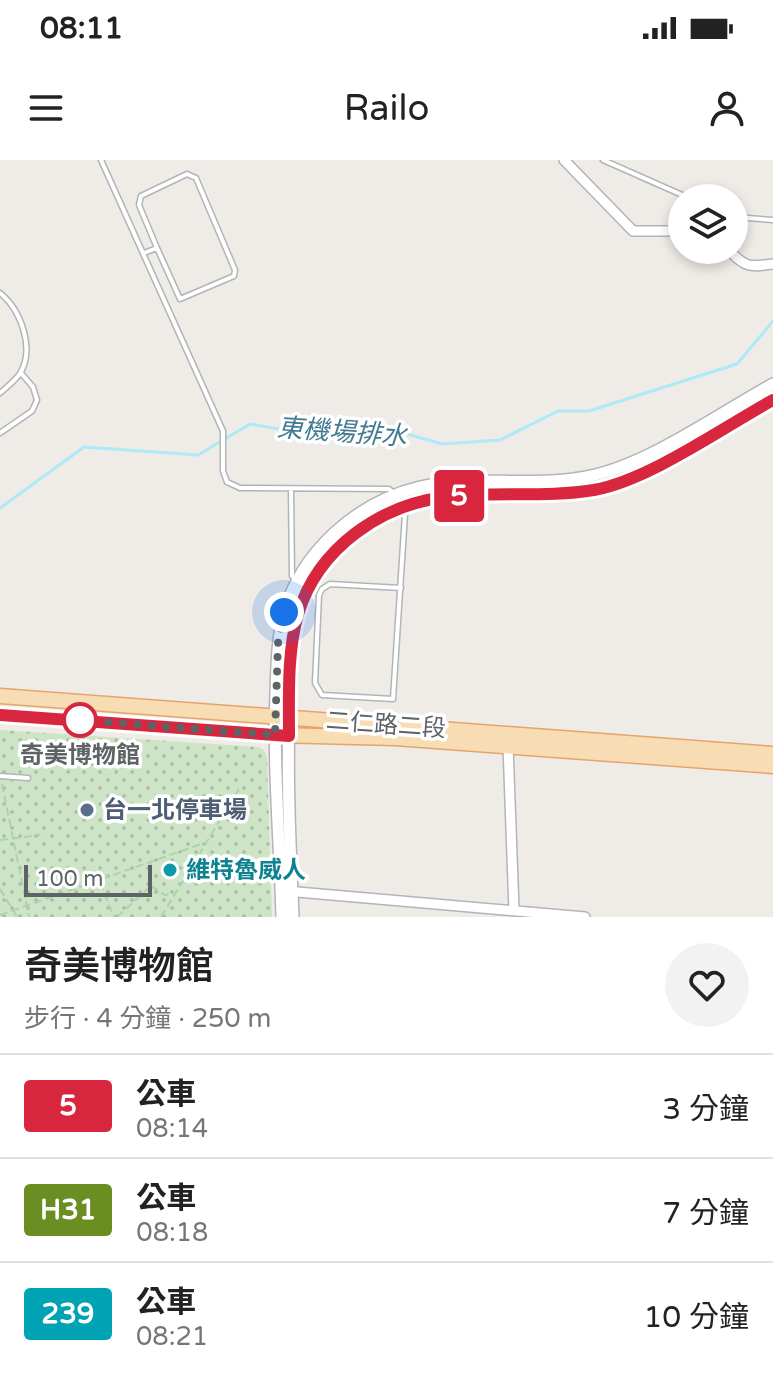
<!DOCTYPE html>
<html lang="zh-TW">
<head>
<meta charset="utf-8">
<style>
	:root { --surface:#fff; --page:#f2f2f2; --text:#222; --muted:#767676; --line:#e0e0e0 }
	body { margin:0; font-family:"Varela Round","Noto Sans TC",sans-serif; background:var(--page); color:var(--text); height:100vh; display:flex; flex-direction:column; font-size:30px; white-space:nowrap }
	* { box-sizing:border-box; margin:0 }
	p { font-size:26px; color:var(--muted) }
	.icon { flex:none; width:44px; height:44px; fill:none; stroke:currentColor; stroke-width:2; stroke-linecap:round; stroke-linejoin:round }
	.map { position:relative; height:757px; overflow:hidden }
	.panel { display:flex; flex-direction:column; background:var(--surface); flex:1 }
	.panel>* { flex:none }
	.badge { padding:0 16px; border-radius:6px; font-size:28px; line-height:52px }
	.fabs { position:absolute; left:668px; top:24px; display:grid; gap:16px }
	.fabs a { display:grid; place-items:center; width:80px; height:80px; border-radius:50%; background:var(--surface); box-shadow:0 4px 12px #0003; font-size:40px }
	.scale { position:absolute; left:24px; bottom:20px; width:128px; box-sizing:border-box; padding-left:8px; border:4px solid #5e6366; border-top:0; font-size:22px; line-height:28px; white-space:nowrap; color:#5e6366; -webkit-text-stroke:6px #fff; paint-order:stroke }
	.you { position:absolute; width:40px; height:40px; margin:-20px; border:6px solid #fff; border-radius:50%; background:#1a73e8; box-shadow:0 0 0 12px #1a73e833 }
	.map>.badge { position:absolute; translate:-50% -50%; box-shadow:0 0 0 4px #fff }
	.round { display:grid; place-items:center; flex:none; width:84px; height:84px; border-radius:42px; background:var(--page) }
	.summary { display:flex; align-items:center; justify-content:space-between; height:136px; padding:0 24px }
	h1 { font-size:38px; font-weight:600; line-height:60px }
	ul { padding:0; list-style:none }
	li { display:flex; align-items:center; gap:24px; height:104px; padding:0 24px; border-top:2px solid var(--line) }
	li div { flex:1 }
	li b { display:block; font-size:30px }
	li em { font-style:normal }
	li .badge { min-width:88px; font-weight:700; text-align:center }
	.status { display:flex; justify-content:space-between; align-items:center; height:56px; padding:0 40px; background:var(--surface); direction:ltr }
	.status svg { height:22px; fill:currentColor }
	header { display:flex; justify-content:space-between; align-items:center; height:104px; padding:0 24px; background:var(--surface); font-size:36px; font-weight:600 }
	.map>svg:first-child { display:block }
	.park { fill:url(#park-dots) }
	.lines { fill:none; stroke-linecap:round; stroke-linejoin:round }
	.stream { stroke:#aee9f8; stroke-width:3 }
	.service-casing { stroke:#b2b5b8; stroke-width:7 }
	.minor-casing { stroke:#b2b5b8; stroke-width:12 }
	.tertiary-casing { stroke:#b2b5b8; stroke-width:14 }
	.primary-casing { stroke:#e5a56a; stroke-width:17 }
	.path { stroke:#aad5ab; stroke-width:2; stroke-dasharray:8 4; stroke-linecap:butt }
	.service { stroke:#fff; stroke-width:4 }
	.minor { stroke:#fff; stroke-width:9 }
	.tertiary { stroke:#fff; stroke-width:11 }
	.primary { stroke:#f8dcb3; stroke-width:14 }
	.line-casing { stroke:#fff; stroke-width:18 }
	.line { stroke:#d7263d; stroke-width:12 }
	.walk { stroke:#5e6366; stroke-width:8; stroke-dasharray:0 14.4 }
	.stop-dot { fill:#fff; stroke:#d7263d; stroke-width:4 }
	.service-dot { fill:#5c6f8a; stroke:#fff; stroke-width:3 }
	.culture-dot { fill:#0f9aa8; stroke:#fff; stroke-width:3 }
	.labels { text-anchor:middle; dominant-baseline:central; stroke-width:7; stroke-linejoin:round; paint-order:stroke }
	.street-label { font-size:24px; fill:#5e6366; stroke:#fff }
	.stop-label { font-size:24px; font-weight:bold; fill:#5e6366; stroke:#fff }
	.service-label { font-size:24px; font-weight:bold; fill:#4e5e75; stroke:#fff; text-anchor:start }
	.culture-label { font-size:24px; font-weight:bold; fill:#0d838f; stroke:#fff; text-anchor:start }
	.water-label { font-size:26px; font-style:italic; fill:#427b90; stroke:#fff }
</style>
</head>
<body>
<div class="status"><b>08:11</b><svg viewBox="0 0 49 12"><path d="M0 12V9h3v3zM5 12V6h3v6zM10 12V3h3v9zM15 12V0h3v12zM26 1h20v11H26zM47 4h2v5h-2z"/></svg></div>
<header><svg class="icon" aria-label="menu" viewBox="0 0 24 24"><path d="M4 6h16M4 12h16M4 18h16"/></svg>Railo<svg class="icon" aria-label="person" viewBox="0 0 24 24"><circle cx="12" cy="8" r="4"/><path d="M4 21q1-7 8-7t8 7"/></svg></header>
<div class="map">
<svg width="773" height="757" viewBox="0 0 773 757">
	<defs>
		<pattern id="park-dots" width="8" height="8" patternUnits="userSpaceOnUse" patternTransform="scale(2)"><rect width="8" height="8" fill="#cde4c6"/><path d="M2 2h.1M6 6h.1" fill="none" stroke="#aabca5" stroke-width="1.8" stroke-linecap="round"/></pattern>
	</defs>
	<rect width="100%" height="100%" fill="#efebe7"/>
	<path class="park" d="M0,570L259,587L264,590L267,597L272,757H0Z"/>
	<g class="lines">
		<path class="stream" d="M0,348L84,287L198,295L250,264L303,273L397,271L442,284L500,280L558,251H589L737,204L773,161"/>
		<defs>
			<path id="service" d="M101,0L223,271V311L227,322L240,328L389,329L396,335L405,354L393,539L322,535L315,523L319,435L322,429L330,424L401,428
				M603,0L689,38
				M734,57L773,60
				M144,93L157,88L180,139L234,116L235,110L196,18L187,14L141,36L139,45L157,88
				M0,133C21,150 36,190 19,215C14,221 6,228 0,233
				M0,273L32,251L37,240L33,227L21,213
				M291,330L292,416L309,426
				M0,616L28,618"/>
			<path id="minor" d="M564,0L633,71H682
				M729,90C745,108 750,107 773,104
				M508,586L514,750
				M286,731L585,757"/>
			<path id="tertiary" d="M282,757C280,682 273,607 276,532C277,506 277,480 284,454C301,392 357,342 420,327C477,314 537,329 595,315C651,302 721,253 773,224
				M293,757C290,683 286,608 290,533C291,507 291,481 298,455C313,399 366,354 421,341C478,327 538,341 595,329C652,317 722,269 773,240"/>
			<path id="primary" d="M0,536L773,594
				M0,555L275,575L395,578L773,606"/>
		</defs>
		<use href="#service" class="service-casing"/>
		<use href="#minor" class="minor-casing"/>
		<use href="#tertiary" class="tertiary-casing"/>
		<use href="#primary" class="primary-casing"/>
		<path class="path" d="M81,608L83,574
			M2,624L29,757
			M0,680L40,675
			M151,703L148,710L151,726L165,735L174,733
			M100,722L114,757
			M0,729L17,757
			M0,755L204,683
			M117,757L150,727
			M161,757L239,629"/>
		<use href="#service" class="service"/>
		<use href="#minor" class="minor"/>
		<use href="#tertiary" class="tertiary"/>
		<use href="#primary" class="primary"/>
	</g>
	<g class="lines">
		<defs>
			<path id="line" d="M0,555L289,576C289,537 287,492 298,454C318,388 381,344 447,337C496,331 545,338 594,330C649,320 722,268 773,240"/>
		</defs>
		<use href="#line" class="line-casing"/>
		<use href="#line" class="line"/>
		<path class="walk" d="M80,560L275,575L278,483L284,452"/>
	</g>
	<circle class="stop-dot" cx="80" cy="560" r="16"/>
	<circle class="service-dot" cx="87" cy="650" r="8"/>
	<circle class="culture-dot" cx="170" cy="710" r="8"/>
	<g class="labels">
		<g class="street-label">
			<text transform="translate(386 565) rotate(4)">二仁路二段</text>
		</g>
		<g class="stop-label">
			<text x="80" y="595">奇美博物館</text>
		</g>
		<g class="service-label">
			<text x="103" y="650">台一北停車場</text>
		</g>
		<g class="culture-label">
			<text x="186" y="710">維特魯威人</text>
		</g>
		<g class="water-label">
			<text transform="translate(342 272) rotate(4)">東機場排水</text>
		</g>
	</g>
</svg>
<div class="fabs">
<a><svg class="icon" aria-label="layers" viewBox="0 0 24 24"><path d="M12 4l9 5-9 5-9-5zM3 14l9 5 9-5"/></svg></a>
</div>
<div class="scale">100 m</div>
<div class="you" style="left:284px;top:452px"></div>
<b class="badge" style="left:459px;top:336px;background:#d7263d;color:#fff">5</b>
</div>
<section class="panel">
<div class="summary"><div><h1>奇美博物館</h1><p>步行 · 4 分鐘 · 250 m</p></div><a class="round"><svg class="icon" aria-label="heart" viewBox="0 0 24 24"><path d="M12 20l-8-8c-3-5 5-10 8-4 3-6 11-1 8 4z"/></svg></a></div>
<ul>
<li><span class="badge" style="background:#d7263d;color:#fff">5</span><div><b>公車</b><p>08:14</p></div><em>3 分鐘</em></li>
<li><span class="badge" style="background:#6b8e23;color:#fff">H31</span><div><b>公車</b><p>08:18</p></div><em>7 分鐘</em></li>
<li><span class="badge" style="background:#00a3b4;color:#fff">239</span><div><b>公車</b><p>08:21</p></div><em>10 分鐘</em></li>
</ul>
</section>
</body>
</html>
